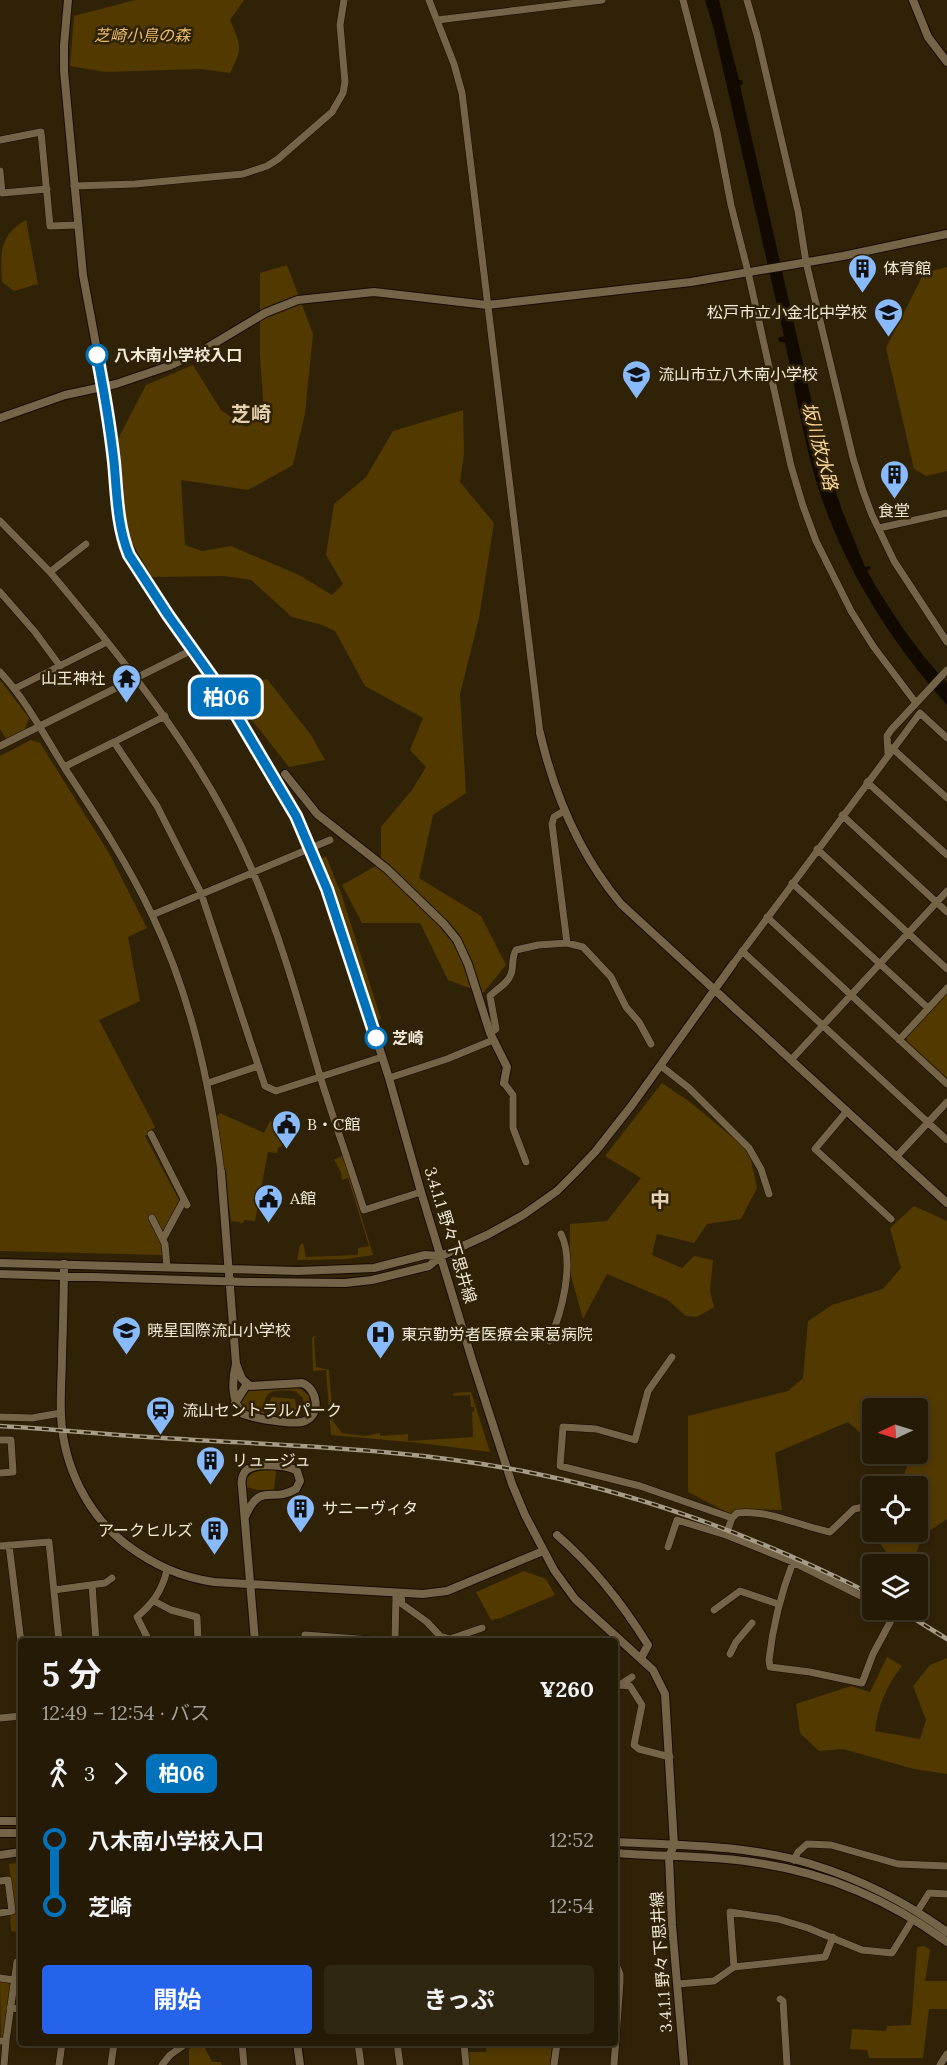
<!DOCTYPE html>
<html lang="ja">
<head>
<meta charset="utf-8">
<style>
	:root { --surface:#241a05; --page:#302713; --text:#f1f3f6; --muted:#a3a19a; --line:#413827; --accent:#2563eb }
	body { margin:0; font-family:Lora,"Noto Sans JP",serif; background:var(--page); color:var(--text); height:100vh; display:flex; flex-direction:column; font-size:22px; white-space:nowrap }
	* { box-sizing:border-box; margin:0 }
	p { font-size:20px; color:var(--muted) }
	.icon { flex:none; width:33px; height:33px; fill:none; stroke:currentColor; stroke-width:2; stroke-linecap:round; stroke-linejoin:round }
	.map { position:relative; flex:1; overflow:hidden }
	.side { position:absolute; left:18px; top:1638px; width:600px; height:408px; display:flex; flex-direction:column; background:var(--surface); border-radius:6px; box-shadow:0 3px 9px #0003,0 0 0 2px var(--line) }
	.side>* { flex:none }
	.badge { padding:0 12px; border-radius:9px; font-size:21px; line-height:39px }
	.needle { width:39px; rotate:266deg }
	.buttons { position:absolute; left:862px; top:1398px; display:grid; gap:12px }
	.buttons a { display:grid; place-items:center; width:66px; height:66px; border-radius:6px; background:var(--surface); box-shadow:0 3px 9px #0003,0 0 0 2px var(--line); font-size:30px }
	.map>.badge { position:absolute; translate:-50% -50%; box-shadow:0 0 0 3px #fff }
	.legs { display:flex; align-items:center; gap:9px; height:66px; padding:0 24px; font-size:20px }
	.legs p { margin-inline-start:auto }
	.head { display:flex; align-items:center; justify-content:space-between; height:102px; padding:0 24px }
	h1 { font-size:33px; font-weight:700; line-height:45px }
	.action { display:flex; gap:12px; margin-top:auto; padding:12px 24px }
	.action a { flex:1; height:69px; border-radius:6px; background:var(--accent); color:#fff; font-size:24px; font-weight:700; line-height:69px; text-align:center }
	.action a+a { background:var(--page); color:var(--text) }
	ul { padding:0 24px; list-style:none }
	li { display:flex; align-items:center; gap:21px; height:66px; font-size:22px }
	li i { display:grid; place-items:center; width:9px; height:100%; margin:0 8px; background:currentColor }
	li i::after { content:''; width:15px; height:15px; margin:-8px; border:4px solid; border-radius:50%; background:var(--surface) }
	li p { margin-inline-start:auto }
	li:first-child i { background:linear-gradient(#0000 50%,currentColor 0) }
	li:last-child i { background:linear-gradient(currentColor 50%,#0000 0) }
	.map>svg:first-child { display:block }
	.green { fill:#513900 }
	.water { fill:#120900 }
	.lines { fill:none; stroke-linecap:round; stroke-linejoin:round }
	.minor-casing { stroke:#180b00; stroke-width:8 }
	.tertiary-casing { stroke:#180b00; stroke-width:10 }
	.minor { stroke:#746448; stroke-width:7 }
	.tertiary { stroke:#746448; stroke-width:8 }
	.rail-casing { stroke:#a79c88; stroke-width:4.5 }
	.rail { stroke:#302207; stroke-width:2; stroke-dasharray:7; stroke-linecap:butt }
	.line-1-casing { stroke:#fff; stroke-width:14 }
	.line-1 { stroke:#0072bc; stroke-width:9 }
	.stop-1-dot { fill:#fff; stroke:#0072bc; stroke-width:3 }
	.labels { text-anchor:middle; dominant-baseline:central; stroke-width:5; stroke-linejoin:round; paint-order:stroke }
	.park-label { font-size:16px; font-style:italic; fill:#e9bd6b; stroke:#302207 }
	.poi-label { font-size:16px; fill:#f2e9d9; stroke:#302207; text-anchor:start }
	.stop-label { font-size:16px; font-weight:bold; fill:#f2e9d9; stroke:#302207; text-anchor:start }
	.street-label { font-size:16px; fill:#f2e9d9; stroke:#302207 }
	.water-label { font-size:18px; font-style:italic; fill:#feda9b; stroke:#302207 }
	.quarter-label { font-size:20px; font-weight:bold; fill:#e3d1b2; stroke:#302207 }
</style>
</head>
<body>
<div class="map">
<svg width="947" height="2065" viewBox="0 0 947 2065">
	<rect width="100%" height="100%" fill="#302207"/>
	<path class="green" d="M135,0H244L230,20C241,46 243,48 230,73L201,69L105,72L70,66L74,16Z
		M26,220L38,284L14,291L2,282C0,251 0,235 26,220Z
		M287,265L313,334L305,413L293,465L248,490L181,480L185,545L202,551L231,546L299,575L332,595L343,584L326,555L334,504L366,477L393,431L463,410L464,454L460,482L494,523L479,618L460,694L466,793L433,815L419,878L481,916L506,965L483,993L448,980L420,923H362L342,885L381,863V827L412,790L426,767L410,750L423,718L365,686L335,631L322,625L292,617L251,580L224,576L152,577L128,536L118,439L146,385L193,365L221,410L246,427L264,413L260,356V273Z
		M947,267V471L926,476L914,469L886,348L924,273Z
		M267,679L311,735L325,760L289,767L243,709L239,686Z
		M0,680L29,718L25,729L6,739L0,729Z
		M31,740L40,743L109,853L147,928L128,937L140,1001L99,1020L155,1127L145,1136L179,1200L166,1229L160,1231L162,1255L0,1251V756Z
		M326,856L342,896L381,1019L378,1020L373,1012L334,893L321,859Z
		M947,994V1078L907,1041V1037Z
		M662,1083L690,1102L749,1151L757,1188L741,1219L707,1224L694,1243L657,1234L652,1255L682,1268L694,1256L713,1260L710,1291L714,1307L697,1317L686,1316L668,1300L607,1274L583,1319L570,1272V1224L607,1221L641,1178L605,1156Z
		M220,1113L264,1133L270,1121L277,1123L283,1134L278,1137L283,1145L278,1148L277,1153L268,1152L255,1221L244,1220L243,1223L231,1221L217,1116Z
		M343,1155L373,1255L346,1259L297,1260L300,1245L303,1243L306,1257L358,1255V1248L369,1246L348,1178L342,1180L341,1172L334,1160Z
		M914,1206L947,1221V1519L922,1536L913,1564H895L861,1517L873,1507V1532H918V1486H896L901,1483L909,1461L893,1454H918V1408H873V1444L848,1422L775,1453L782,1510L736,1509L730,1514L688,1492V1416L788,1391L803,1378L808,1321L832,1305L883,1289L901,1268L890,1228Z
		M314,1336H316L314,1339L316,1367L329,1370L333,1421L342,1433L365,1436L380,1433V1436L408,1434V1441L473,1437L472,1412L474,1411V1407H471L470,1395L454,1396L453,1393L471,1392L490,1452L420,1443L331,1435L326,1370L313,1371L312,1338Z
		M291,1387L301,1389L309,1396V1405L305,1413L303,1398L295,1391C272,1390 263,1389 264,1414L247,1410L241,1404V1399L247,1391Z
		M272,1397L295,1399L297,1415L295,1418L270,1414L268,1403Z
		M276,1470L274,1490H258L246,1487L245,1481C252,1469 264,1470 276,1470Z
		M524,1571L546,1579L555,1595L501,1618L491,1620L476,1592Z
		M887,1657L902,1666C886,1686 878,1706 875,1731L920,1739L926,1720L913,1686L930,1665L947,1658V1774L914,1769L843,1749L819,1751L800,1733L796,1704L851,1686L870,1692Z
		M17,1863L21,1914L17,1932L11,1931L10,1915L15,1913L9,1864Z
		M924,1946L930,1950L925,1981H947V2009H929L923,2058H869L867,2050L850,2049L852,2029L886,2031L887,2026L911,2025L917,1947Z
		M0,1981L7,1982L10,1985L3,2037L1,2039Z
		M487,2043H552L550,2065H468L467,2055L469,2052H486Z
		M203,2044L212,2062H221L222,2065H189V2049Z"/>
	<path class="water" d="M705,0H719L739,80H742L743,84L740,86L824,456L842,510L865,567L869,566L871,568L867,571C890,611 916,650 947,683V705C885,635 835,554 811,463C801,424 794,383 785,343L779,341L778,338L784,336L714,30Z"/>
	<g class="lines">
		<defs>
			<path id="minor" d="M429,0L454,64L462,93L540,733
				M683,0L717,132L731,205L748,272L791,466L803,506L816,541L851,611L873,646L916,703
				M747,0L757,35L798,211L806,262L853,458L863,491L872,515L894,561L947,642
				M437,20L602,0
				M0,140L41,132L50,226L78,225
				M0,171L2,193L47,189
				M74,186L135,184L243,174L267,166L278,159L332,112L343,93L345,82L340,25L344,0
				M0,521L50,572
				M879,528L947,513
				M86,544L50,572C128,665 205,760 253,872C281,938 300,1007 320,1076C334,1121 350,1165 364,1210L421,1192
				M0,592L35,632L60,666
				M0,672C27,701 45,737 66,770C97,817 128,864 152,915C191,996 210,1084 221,1172
				M14,689L107,642
				M114,742L165,716
				M0,746L192,650
				M892,748L947,798
				M888,754L887,736L891,730L947,670
				M64,767L114,742L157,806L201,893L265,1086L276,1091L382,1057
				M867,782L947,855
				M564,811L554,817L552,824L567,943
				M842,815L947,912
				M817,849L947,969
				M792,883L928,1008
				M152,915L330,840
				M767,917L947,1084
				M742,951L947,1140
				M733,964L920,713L947,738
				M490,1033L496,1029L490,996C496,989 508,984 511,974C514,966 511,958 516,950L538,945L567,943L583,947L611,977L626,1007L639,1022L651,1044
				M899,1040L947,988
				M791,1060L947,891
				M661,1066L689,1088L749,1148L761,1169L769,1194
				M389,1078L447,1059L493,1040
				M208,1083L258,1066
				M504,1083L513,1095V1128L526,1162
				M847,1111L815,1149L891,1219
				M151,1134L187,1205
				M896,1157L947,1102
				M152,1218L165,1244L167,1267
				M163,1239L184,1200
				M549,1341C562,1313 575,1262 561,1234
				M672,1357L648,1391L635,1440L596,1429L563,1427L560,1466L640,1486L732,1518
				M0,1417L32,1418L61,1413
				M0,1440H11L13,1472L0,1473
				M873,1505L854,1509L830,1532C800,1526 767,1509 737,1513L732,1518L726,1535L793,1562C780,1596 773,1624 769,1660L770,1667L810,1672L862,1683L873,1654L894,1615L885,1610
				M9,1545L21,1642
				M0,1546L49,1542L59,1641
				M668,1547L677,1520L726,1535
				M793,1562L873,1602
				M92,1585L96,1641
				M54,1590L105,1583L112,1578
				M401,1594L402,1604L427,1622L440,1636L450,1639L482,1628
				M154,1601L171,1610L197,1617L198,1641
				M714,1610L740,1591L778,1604
				M149,1641L137,1617C153,1603 162,1591 167,1570
				M306,1641L305,1635L384,1641
				M395,1641L396,1594
				M730,1654L736,1642L752,1623
				M620,1685L630,1686L642,1705L634,1745L639,1749L670,1757
				M615,1688L632,1677
				M0,1718L21,1716
				M794,1860L798,1852L807,1844L831,1845L898,1864L947,1866
				M0,1881L8,1880L12,1911L0,1913
				M917,1912L929,1893L947,1894
				M734,1967L825,1957L833,1937
				M0,1978L14,1980
				M678,1984L714,1981L734,1967L730,1912L778,1919L808,1928L862,1950L892,1953L913,1919
				M780,1999L783,2001L787,2065
				M10,2008L21,2009
				M0,2041H6L17,1962L21,1963
				M242,2043L244,2065
				M358,2043L361,2065
				M397,2043L400,2065
				M464,2043L466,2065
				M4,2065L6,2041
				M59,2065L62,2043
				M111,2065L114,2043
				M162,2065L170,2055L187,2043
				M554,2065L557,2043
				M614,2065L620,1982V1974L615,1962
				M940,2065L947,2054"/>
			<path id="tertiary" d="M68,0L64,45V71L83,275L107,404L120,517L129,555L168,615L222,691L296,816L311,849L333,904L389,1078L421,1192L473,1363L512,1484L525,1515L554,1570L575,1599L653,1670L665,1694L674,1845L669,1857L672,1925L684,2065
				M913,0L928,37L947,62
				M0,418L65,395L116,384L169,366L200,352L265,313L298,300L374,292L487,305L691,282L843,256L947,234
				M540,733C555,797 579,854 621,904L947,1203
				M285,774L317,814L387,869L444,924L457,940L468,964L490,1033L507,1067L504,1083
				M221,1172L236,1364L242,1379L250,1386L302,1383C317,1388 322,1414 305,1421C294,1426 255,1418 243,1414C231,1401 232,1380 236,1364
				M0,1263L298,1271L374,1268L425,1255L441,1256
				M64,1264C64,1295 63,1325 62,1356C62,1375 60,1395 61,1415C63,1465 87,1515 127,1545C154,1565 180,1577 214,1582L423,1594L447,1591L543,1551
				M0,1274L247,1282L345,1283L372,1280L429,1266L441,1256L487,1235L523,1215L557,1191L574,1174L595,1152L632,1105L733,964
				M235,1403L247,1384
				M245,1517C261,1480 271,1504 296,1489L300,1481L297,1471C289,1465 257,1463 248,1469C242,1473 241,1481 242,1487L255,1641
				M557,1535C594,1567 622,1603 648,1645L641,1658
				M0,1821H21
				M0,1833H21
				M615,1842C680,1845 749,1845 811,1864C860,1879 906,1902 947,1932
				M615,1853C662,1857 711,1855 758,1863C827,1873 891,1901 947,1942
				M0,1855L21,1852
				M297,2043L300,2065"/>
		</defs>
		<use href="#minor" class="minor-casing"/>
		<use href="#tertiary" class="tertiary-casing"/>
		<use href="#minor" class="minor"/>
		<use href="#tertiary" class="tertiary"/>
		<defs>
			<path id="rail" d="M0,1426C54,1429 109,1435 163,1438C288,1446 414,1448 537,1474C655,1498 766,1541 873,1595
				M900,1610L947,1639"/>
		</defs>
		<use href="#rail" class="rail-casing"/>
		<use href="#rail" class="rail"/>
	</g>
	<g class="lines">
		<defs>
			<path id="line-1" d="M97,355C104,391 110,426 114,462C117,493 117,526 129,555L168,615L222,691L296,816L327,889L376,1038"/>
		</defs>
		<use href="#line-1" class="line-1-casing"/>
		<use href="#line-1" class="line-1"/>
	</g>
	<defs>
		<symbol id="building-pin" viewBox="-11 -11 22 30"><path d="M0 17L-7.5 6A9.5 9.5 0 1 1 7.5 6Z" fill="#89bafc" stroke="#302207"/><path d="M-4-6H4V6H1V3H-1V6H-4ZM-2.5-4.3h1.7v1.8h-1.7ZM.8-4.3h1.7v1.8H.8ZM-2.5-1h1.7V.8h-1.7ZM.8-1h1.7V.8H.8Z" fill="#111"/></symbol>
		<symbol id="school-pin" viewBox="-11 -11 22 30"><path d="M0 17L-7.5 6A9.5 9.5 0 1 1 7.5 6Z" fill="#89bafc" stroke="#302207"/><path d="M0-5L7-2L0 1L-7-2ZM-4 1L0 2.5L4 1V4Q0 6-4 4Z" fill="#111"/></symbol>
		<symbol id="temple-pin" viewBox="-11 -11 22 30"><path d="M0 17L-7.5 6A9.5 9.5 0 1 1 7.5 6Z" fill="#89bafc" stroke="#302207"/><path d="M0-6L5-2H3V0L6.5 2.5H4V6H1.5V3h-3V6H-4V2.5H-6.5L-3 0V-2H-5Z" fill="#111"/></symbol>
		<symbol id="civic-pin" viewBox="-11 -11 22 30"><path d="M0 17L-7.5 6A9.5 9.5 0 1 1 7.5 6Z" fill="#89bafc" stroke="#302207"/><path d="M-.6-6.5H3V-4.5H.6V-3L4-1V1h2V6H-6V1h2V-1L-.6-3ZM-1.2 2.5V6h2.4V2.5Z" fill="#111"/></symbol>
		<symbol id="hospital-pin" viewBox="-11 -11 22 30"><path d="M0 17L-7.5 6A9.5 9.5 0 1 1 7.5 6Z" fill="#89bafc" stroke="#302207"/><path d="M-5-5h3v3.5h4V-5h3V5h-3V1.5h-4V5h-3Z" fill="#111"/></symbol>
		<symbol id="station-pin" viewBox="-11 -11 22 30"><path d="M0 17L-7.5 6A9.5 9.5 0 1 1 7.5 6Z" fill="#89bafc" stroke="#302207"/><path d="M-3-6H3Q5-6 5-4V2Q5 4 3 4L4.5 6H3L1.5 4h-3L-3 6H-4.5L-3 4Q-5 4-5 2V-4Q-5-6-3-6ZM-3.5-4v3h7v-3ZM-3.5 1v1.5H-2V1ZM2 1v1.5H3.5V1Z" fill="#111"/></symbol>
	</defs>
	<g fill-rule="evenodd">
		<use href="#building-pin" x="846" y="252" width="33" height="45"/>
		<use href="#school-pin" x="872" y="296" width="33" height="45"/>
		<use href="#school-pin" x="620" y="358" width="33" height="45"/>
		<use href="#building-pin" x="878" y="458" width="33" height="45"/>
		<use href="#temple-pin" x="110" y="662" width="33" height="45"/>
		<use href="#civic-pin" x="270" y="1108" width="33" height="45"/>
		<use href="#civic-pin" x="252" y="1182" width="33" height="45"/>
		<use href="#school-pin" x="110" y="1314" width="33" height="45"/>
		<use href="#hospital-pin" x="364" y="1318" width="33" height="45"/>
		<use href="#station-pin" x="144" y="1394" width="33" height="45"/>
		<use href="#building-pin" x="194" y="1444" width="33" height="45"/>
		<use href="#building-pin" x="284" y="1492" width="33" height="45"/>
		<use href="#building-pin" x="198" y="1514" width="33" height="45"/>
	</g>
	<g class="stop-1-dot">
		<circle cx="97" cy="355" r="10"/>
		<circle cx="376" cy="1038" r="10"/>
	</g>
	<g class="labels">
		<g class="park-label">
			<text x="142" y="35">芝崎小鳥の森</text>
		</g>
		<g class="poi-label">
			<text x="883" y="268">体育館</text>
			<text x="867" y="312" text-anchor="end">松戸市立小金北中学校</text>
			<text x="658" y="374">流山市立八木南小学校</text>
			<text x="894" y="510" text-anchor="middle">食堂</text>
			<text x="105" y="678" text-anchor="end">山王神社</text>
			<text x="307" y="1124">B・C館</text>
			<text x="290" y="1198">A館</text>
			<text x="147" y="1330">暁星国際流山小学校</text>
			<text x="401" y="1334">東京勤労者医療会東葛病院</text>
			<text x="182" y="1410">流山セントラルパーク</text>
			<text x="232" y="1460">リュージュ</text>
			<text x="322" y="1508">サニーヴィタ</text>
			<text x="193" y="1530" text-anchor="end">アークヒルズ</text>
		</g>
		<g class="stop-label">
			<text x="114" y="355">八木南小学校入口</text>
			<text x="392" y="1038">芝崎</text>
		</g>
		<g class="street-label">
			<text transform="translate(451 1235) rotate(73)">3.4.1.1 野々下思井線</text>
			<text transform="translate(661 1962) rotate(-94)">3.4.1.1 野々下思井線</text>
		</g>
		<g class="water-label">
			<text transform="translate(820 446) rotate(75)">坂川放水路</text>
		</g>
		<g class="quarter-label">
			<text x="251" y="413">芝崎</text>
			<text x="660" y="1199">中</text>
		</g>
	</g>
</svg>
<div class="buttons">
<a><svg class="needle" viewBox="-14 -14 28 28"><path d="M0-13l5 13h-10z" fill="#e53935"/><path d="M0 13l5-13h-10z" fill="#a3a19a"/></svg></a>
<a><svg class="icon" aria-label="locate" viewBox="0 0 24 24"><circle cx="12" cy="12" r="6"/><path d="M12 2v4M12 18v4M2 12h4M18 12h4"/></svg></a>
<a><svg class="icon" aria-label="layers" viewBox="0 0 24 24"><path d="M12 4l9 5-9 5-9-5zM3 14l9 5 9-5"/></svg></a>
</div>
<b class="badge" style="left:226px;top:697px;background:#0072bc;color:#fff">柏06</b>
<section class="side">
<div class="head"><div><h1>5 分</h1><p>12:49 – 12:54 · バス</p></div><b>¥260</b></div>
<div class="legs"><svg class="icon" aria-label="walk" viewBox="0 0 24 24"><circle cx="13" cy="4" r="2"/><path d="M13 8l-2 6 4 7M11 14l-3 7M7 12l3-4h3l4 4"/></svg>3<svg class="icon" aria-label="forward" viewBox="0 0 24 24"><path d="M9 5l7 7-7 7"/></svg><b class="badge" style="background:#0072bc;color:#fff">柏06</b></div>
<ul>
<li><i style="color:#0072bc"></i><b>八木南小学校入口</b><p>12:52</p></li>
<li><i style="color:#0072bc"></i><b>芝崎</b><p>12:54</p></li>
</ul>
<div class="action"><a>開始</a><a>きっぷ</a></div>
</section>
</div>
</body>
</html>
